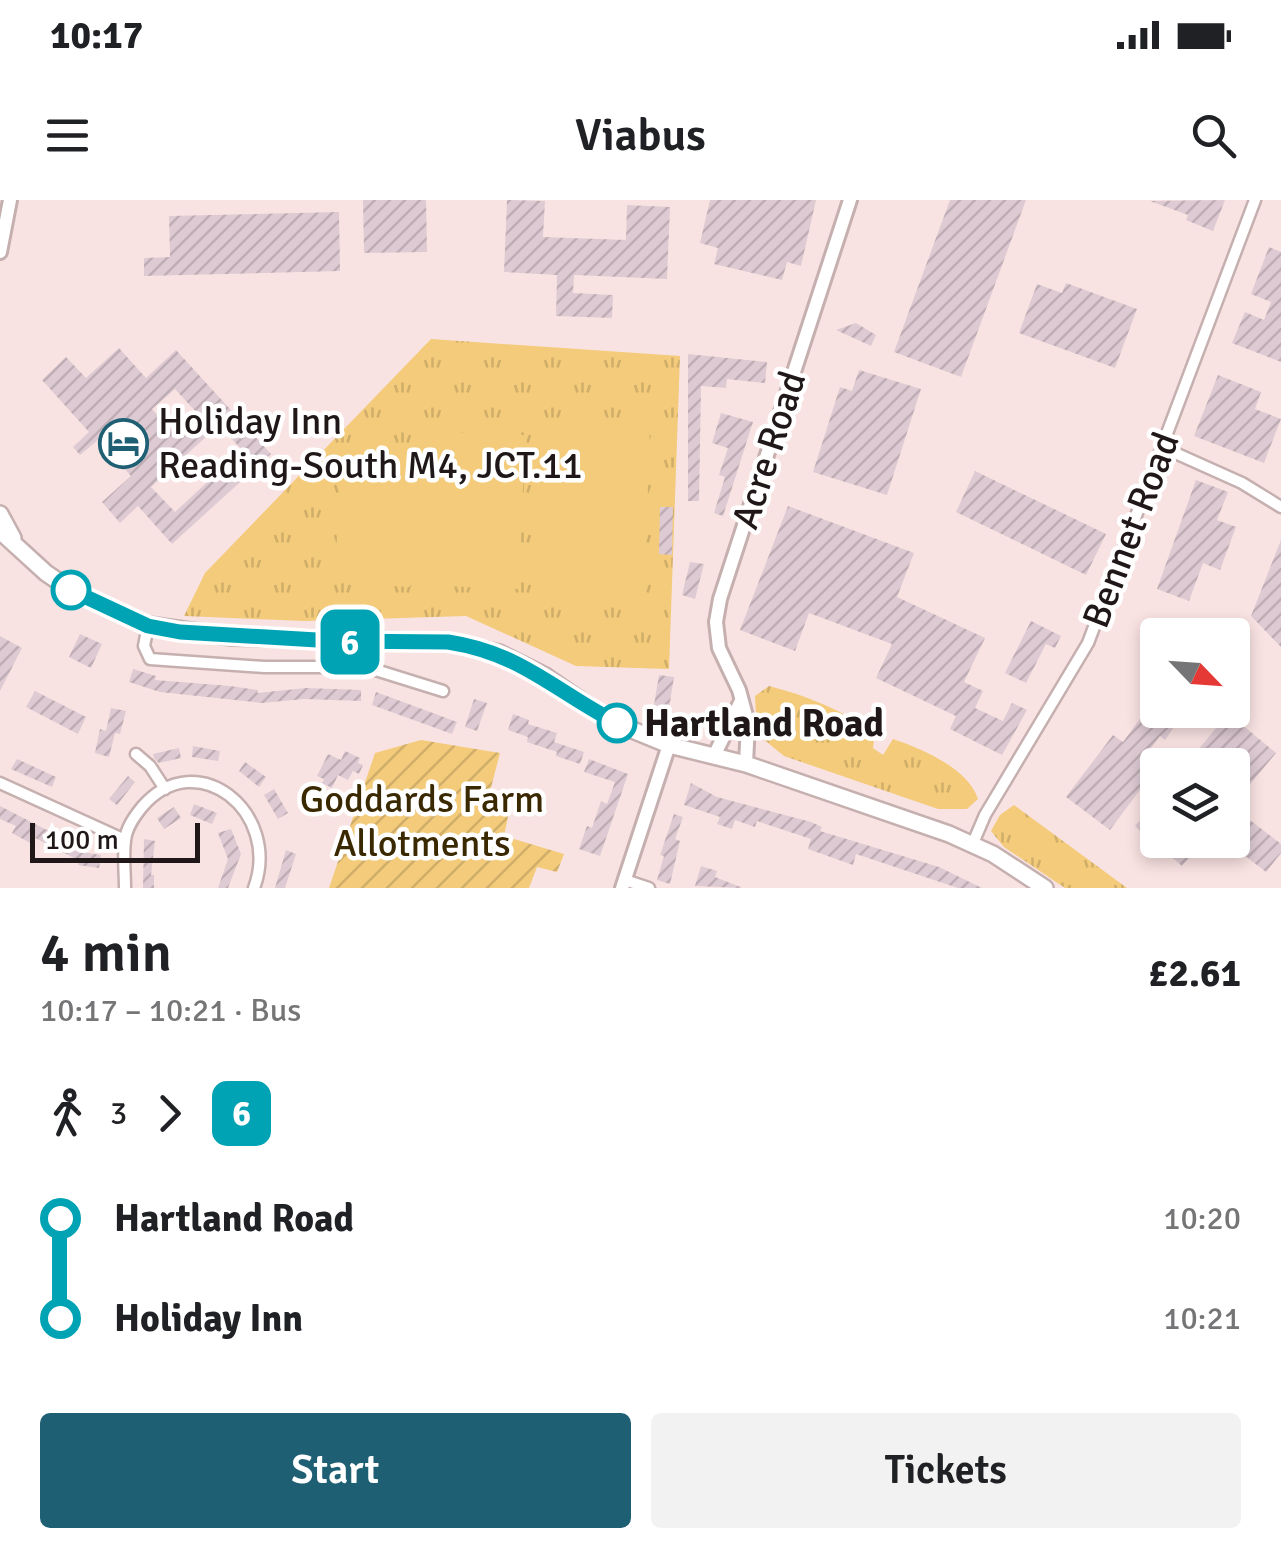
<!DOCTYPE html>
<html lang="en">
<head>
<meta charset="utf-8">
<style>
	:root { --surface:#fff; --page:#f2f2f2; --text:#202124; --muted:#757577; --accent:#1e5f74 }
	body { margin:0; font-family:Signika,sans-serif; background:var(--page); color:var(--text); height:100vh; display:flex; flex-direction:column; font-size:38px; white-space:nowrap }
	* { box-sizing:border-box; margin:0 }
	p { font-size:32px; color:var(--muted) }
	.icon { flex:none; width:55px; height:55px; fill:none; stroke:currentColor; stroke-width:2; stroke-linecap:round; stroke-linejoin:round }
	.map { position:relative; height:688px; overflow:hidden }
	.drawer { display:flex; flex-direction:column; background:var(--surface); flex:1 }
	.drawer>* { flex:none }
	.badge { padding:0 20px; border-radius:15px; font-size:35px; line-height:65px }
	.needle { width:65px; rotate:115deg }
	.buttons { position:absolute; left:1140px; top:418px; display:grid; gap:20px }
	.buttons a { display:grid; place-items:center; width:110px; height:110px; border-radius:10px; background:var(--surface); box-shadow:0 5px 15px #0003; font-size:50px }
	.scale { position:absolute; left:30px; bottom:25px; width:170px; box-sizing:border-box; padding-left:10px; border:5px solid #201818; border-top:0; font-size:28px; line-height:35px; white-space:nowrap; color:#201818; -webkit-text-stroke:8px #fff; paint-order:stroke }
	.map>.badge { position:absolute; translate:-50% -50%; box-shadow:0 0 0 5px #fff }
	.legs { display:flex; align-items:center; gap:15px; height:110px; padding:0 40px; font-size:32px }
	.legs p { margin-inline-start:auto }
	.summary { display:flex; align-items:center; justify-content:space-between; height:170px; padding:0 40px }
	h1 { font-size:55px; font-weight:600; line-height:75px }
	.action { display:flex; gap:20px; margin-top:auto; padding:20px 40px }
	.action a { flex:1; height:115px; border-radius:10px; background:var(--accent); color:#fff; font-size:40px; font-weight:600; line-height:115px; text-align:center }
	.action a+a { background:var(--page); color:var(--text) }
	ul { padding:0 40px; list-style:none }
	li { display:flex; align-items:center; gap:35px; height:100px; font-size:38px }
	li i { display:grid; place-items:center; width:15px; height:100%; margin:0 12px; background:currentColor }
	li i::after { content:''; width:25px; height:25px; margin:-12px; border:8px solid; border-radius:50%; background:var(--surface) }
	li p { margin-inline-start:auto }
	li:first-child i { background:linear-gradient(#0000 50%,currentColor 0) }
	li:last-child i { background:linear-gradient(currentColor 50%,#0000 0) }
	.status { display:flex; justify-content:space-between; align-items:center; height:70px; padding:0 50px; background:var(--surface); direction:ltr }
	.status svg { height:28px; fill:currentColor }
	header { display:flex; justify-content:space-between; align-items:center; height:130px; padding:0 40px; background:var(--surface); font-size:45px; font-weight:600 }
	.map>svg:first-child { display:block }
	.grass { fill:url(#grass-tufts) }
	.garden { fill:url(#garden-furrows) }
	.pitch { fill:#f3cb7a }
	.building { fill:url(#building-hatch); fill-rule:evenodd }
	.lines { fill:none; stroke-linecap:round; stroke-linejoin:round }
	.minor-casing { stroke:#c5b0af; stroke-width:15 }
	.tertiary-casing { stroke:#c5b0af; stroke-width:18 }
	.secondary-casing { stroke:#c5b0af; stroke-width:20 }
	.minor { stroke:#fff; stroke-width:10 }
	.tertiary { stroke:#fff; stroke-width:12 }
	.secondary { stroke:#fff; stroke-width:15 }
	.line-1-casing { stroke:#fff; stroke-width:22 }
	.line-1 { stroke:#00a3b4; stroke-width:15 }
	.stop-1-dot { fill:#fff; stroke:#00a3b4; stroke-width:5 }
	.labels { text-anchor:middle; dominant-baseline:central; stroke-width:9; stroke-linejoin:round; paint-order:stroke }
	.poi-label { font-size:38px; fill:#201818; stroke:#fff; text-anchor:start }
	.street-label { font-size:38px; fill:#201818; stroke:#fff }
	.stop-label { font-size:38px; font-weight:bold; fill:#201818; stroke:#fff; text-anchor:start }
	.park-label { font-size:38px; fill:#3a2900; stroke:#fff }
</style>
</head>
<body>
<div class="status"><b>10:17</b><svg viewBox="0 0 49 12"><path d="M0 12V9h3v3zM5 12V6h3v6zM10 12V3h3v9zM15 12V0h3v12zM26 1h20v11H26zM47 4h2v5h-2z"/></svg></div>
<header><svg class="icon" aria-label="menu" viewBox="0 0 24 24"><path d="M4 6h16M4 12h16M4 18h16"/></svg>Viabus<svg class="icon" aria-label="search" viewBox="0 0 24 24"><circle cx="10" cy="10" r="6"/><path d="M15 15l6 6"/></svg></header>
<div class="map">
<svg width="1281" height="688" viewBox="0 0 1281 688">
	<defs>
		<pattern id="grass-tufts" width="24" height="20" patternUnits="userSpaceOnUse" patternTransform="scale(2.5)"><rect width="24" height="20" fill="#f3cb7a"/><path d="M3 7l-1-3M5 7V3M7 7l1-3M15 17l-1-3M17 17v-4M19 17l1-3" fill="none" stroke="#d0ae69"/></pattern>
		<pattern id="garden-furrows" width="10" height="10" patternUnits="userSpaceOnUse" patternTransform="scale(2.5)"><rect width="10" height="10" fill="#f3cb7a"/><path d="M-1 1l2-2M0 10L10 0M9 11l2-2" fill="none" stroke="#d0ae69"/></pattern>
		<pattern id="building-hatch" width="6" height="6" patternUnits="userSpaceOnUse" patternTransform="scale(2.5)"><rect width="6" height="6" fill="#decad3"/><path d="M-1 1l2-2M0 6l6-6M5 7l2-2" fill="none" stroke="#beadb4"/></pattern>
	</defs>
	<rect width="100%" height="100%" fill="#f9e3e2"/>
	<path class="grass" d="M431,139L680,156L669,469L576,466L466,416L305,421L184,416L205,373Z
		M769,486C808,496 842,510 875,533L873,548L883,555L893,539C922,549 968,568 978,599L967,609H938L784,556L757,534L755,496Z
		M1014,605L1127,688H1065L1004,647L991,631L1000,615Z"/>
	<path class="garden" d="M421,540L500,553L487,603L509,612L504,636L564,654L557,672L537,667L529,688H329L375,553Z"/>
	<path class="pitch" d="M542,225L650,228L644,399L535,396Z
		M426,231L525,235L519,389L420,385Z
		M340,265L415,268L410,387L335,383Z"/>
	<path class="building" d="M363,0H426L427,52L364,53Z
		M507,0L545,1L543,37L626,40L627,5L670,7L667,79L574,75L573,93L613,95L612,118L556,116L557,75L504,72Z
		M710,0H816L801,66L787,62L782,80L714,64L718,48L700,43Z
		M950,0H1026L961,177L894,152Z
		M1225,0L1213,31L1186,20L1188,15L1150,1Z
		M339,12L340,71L144,76V58L170,57L169,16Z
		M1269,47L1281,52V162L1232,143L1245,112L1264,120L1271,102L1251,94Z
		M1066,83L1137,109L1115,168L1019,133L1037,84L1062,93Z
		M856,123L876,135L871,146L836,130Z
		M119,148L146,178L176,150L271,254L172,344L138,306L120,323L102,302L131,276L98,240L80,255L73,247L89,232L42,180L66,157L86,178ZM175,189L196,212L174,233L152,209ZM219,225L242,250L175,312L151,287Z
		M688,154L767,162L765,183L727,179L726,188L701,186L699,301H688Z
		M859,170L921,189L887,295L813,272L840,187L852,191Z
		M1218,175L1261,192L1255,209L1281,219L1264,263L1194,236Z
		M721,213L753,222L723,316L714,313L725,277L719,275L728,248L712,243Z
		M975,271L1106,334L1086,375L956,312Z
		M1196,280L1228,292L1217,320L1236,327L1220,370L1203,363L1189,401L1157,389Z
		M788,306L914,353L897,397L985,438L964,482L983,491L975,508L1003,521L1012,503L1027,510L1002,555L950,529L956,516L876,478L892,444L809,413L795,451L740,430Z
		M660,307H673L672,355L659,354Z
		M1281,340V447L1251,416Z
		M690,362L704,364L695,399L682,395Z
		M1031,421L1061,436L1055,448L1046,444L1026,483L1005,473Z
		M80,434L102,444L91,468L69,457Z
		M0,436L22,448L0,491Z
		M133,469L156,476L155,480L230,486L258,490L257,493L306,488L361,490V501L304,499L262,503L160,492L129,482Z
		M659,475L674,477L669,508L654,505Z
		M35,491L86,517L78,534L26,507Z
		M376,492L457,522L452,534L372,505Z
		M1158,494V510H1186L1165,540L1160,536L1144,558L1157,567L1110,630L1066,597L1113,535L1123,542Z
		M474,499L487,503L477,531L465,527Z
		M111,508L126,511L120,534L115,533L109,557L95,553L100,529L106,531Z
		M1228,513L1276,553L1232,606V565H1186Z
		M513,514L529,520L528,524L557,533L554,542L584,552L580,564L556,556L557,552L527,542L528,537L508,530Z
		M193,546L220,551L218,561L192,557Z
		M179,548L181,558L159,563L154,558L153,554Z
		M345,551L360,558L358,563L363,565L359,574L353,571L348,580L338,575L332,588L322,583L324,579L317,576L328,554L341,560Z
		M17,559L56,577L52,587L11,569Z
		M589,559L628,574L600,656L579,649L587,626L592,628L601,601L607,604L615,582L584,572Z
		M245,562L266,577L259,587L239,571Z
		M128,576L135,582L117,605L109,599Z
		M691,583L717,597L811,622L822,627L820,631L939,667L982,688H958L856,654L853,665L808,649L811,639L757,621L755,627L735,620L732,629L717,624L720,617L684,605Z
		M274,589L288,613L278,619L264,595Z
		M1158,599V640H1204L1182,666L1135,626Z
		M194,604L217,613L212,624L190,615Z
		M0,606L74,644L71,650L101,655L99,668L78,665V660L35,638L32,644L12,633L16,626L0,619Z
		M174,607L181,618L164,629L157,618Z
		M674,614L683,617L675,639L680,641L670,684L657,680L664,656L660,655Z
		M1246,617L1281,644V653L1266,672L1227,642L1232,640V635Z
		M231,629L241,654L228,688H218L228,659L218,633Z
		M144,639L155,641L151,675H154V688H143Z
		M286,650L296,654L285,688H275Z
		M701,666L717,671L715,677L743,688L695,686Z"/>
	<g class="lines">
		<defs>
			<path id="minor" d="M1164,248L1242,283L1281,307
				M148,425L144,446L150,459L264,467H366L443,491
				M136,554L150,566L165,589
				M0,583L125,640
				M973,643L985,615L1088,443L1255,0
				M625,680L649,688
				M125,688C125,673 123,656 125,641C126,628 134,617 142,607C197,543 282,613 254,688"/>
			<path id="tertiary" d="M0,52L10,0
				M714,556L741,501
				M746,564L748,523L739,490L719,448L716,422L720,399L850,0
				M622,688L669,545"/>
			<path id="secondary" d="M0,314L13,338
				M0,331L46,373L71,390L148,425L232,437L448,442L499,453L545,476L600,514L630,529L669,545L746,564L949,634L993,654L1045,688"/>
		</defs>
		<use href="#minor" class="minor-casing"/>
		<use href="#tertiary" class="tertiary-casing"/>
		<use href="#secondary" class="secondary-casing"/>
		<use href="#minor" class="minor"/>
		<use href="#tertiary" class="tertiary"/>
		<use href="#secondary" class="secondary"/>
	</g>
	<g class="lines">
		<defs>
			<path id="line-1" d="M71,390L148,426L180,432L334,441L448,442C521,453 555,491 617,523"/>
		</defs>
		<use href="#line-1" class="line-1-casing"/>
		<use href="#line-1" class="line-1"/>
	</g>
	<defs>
		<symbol id="hotel-ring" viewBox="-11 -11 22 22"><circle r="9.5" fill="#fff" stroke="#1e5f74" stroke-width="1.5"/><path d="M-6-4.5h1.5V1H6V5H4.5V3h-9V5H-6ZM-4 0a1.8 1.8 0 1 1 3.6 0ZM.5 0V-2.5h3Q6-2.5 6 0Z" fill="#1e5f74"/></symbol>
	</defs>
	<g fill-rule="evenodd">
		<use href="#hotel-ring" x="96" y="216" width="55" height="55"/>
	</g>
	<g class="stop-1-dot">
		<circle cx="71" cy="390" r="18"/>
		<circle cx="617" cy="523" r="18"/>
	</g>
	<g class="labels">
		<g class="poi-label">
			<text x="158" y="221">Holiday Inn<tspan x="158" dy="44">Reading-South M4, JCT.11</tspan></text>
		</g>
		<g class="street-label">
			<text transform="translate(769 250) rotate(-72)">Acre Road</text>
			<text transform="translate(1131 330) rotate(-69)">Bennet Road</text>
		</g>
		<g class="stop-label">
			<text x="644" y="523">Hartland Road</text>
		</g>
		<g class="park-label">
			<text x="422" y="599">Goddards Farm<tspan x="422" dy="44">Allotments</tspan></text>
		</g>
	</g>
</svg>
<div class="buttons">
<a><svg class="needle" viewBox="-14 -14 28 28"><path d="M0-13l5 13h-10z" fill="#e53935"/><path d="M0 13l5-13h-10z" fill="#757577"/></svg></a>
<a><svg class="icon" aria-label="layers" viewBox="0 0 24 24"><path d="M12 4l9 5-9 5-9-5zM3 14l9 5 9-5"/></svg></a>
</div>
<div class="scale">100 m</div>
<b class="badge" style="left:350px;top:442px;background:#00a3b4;color:#fff">6</b>
</div>
<section class="drawer">
<div class="summary"><div><h1>4 min</h1><p>10:17 – 10:21 · Bus</p></div><b>£2.61</b></div>
<div class="legs"><svg class="icon" aria-label="walk" viewBox="0 0 24 24"><circle cx="13" cy="4" r="2"/><path d="M13 8l-2 6 4 7M11 14l-3 7M7 12l3-4h3l4 4"/></svg>3<svg class="icon" aria-label="forward" viewBox="0 0 24 24"><path d="M9 5l7 7-7 7"/></svg><b class="badge" style="background:#00a3b4;color:#fff">6</b></div>
<ul>
<li><i style="color:#00a3b4"></i><b>Hartland Road</b><p>10:20</p></li>
<li><i style="color:#00a3b4"></i><b>Holiday Inn</b><p>10:21</p></li>
</ul>
<div class="action"><a>Start</a><a>Tickets</a></div>
</section>
</body>
</html>
